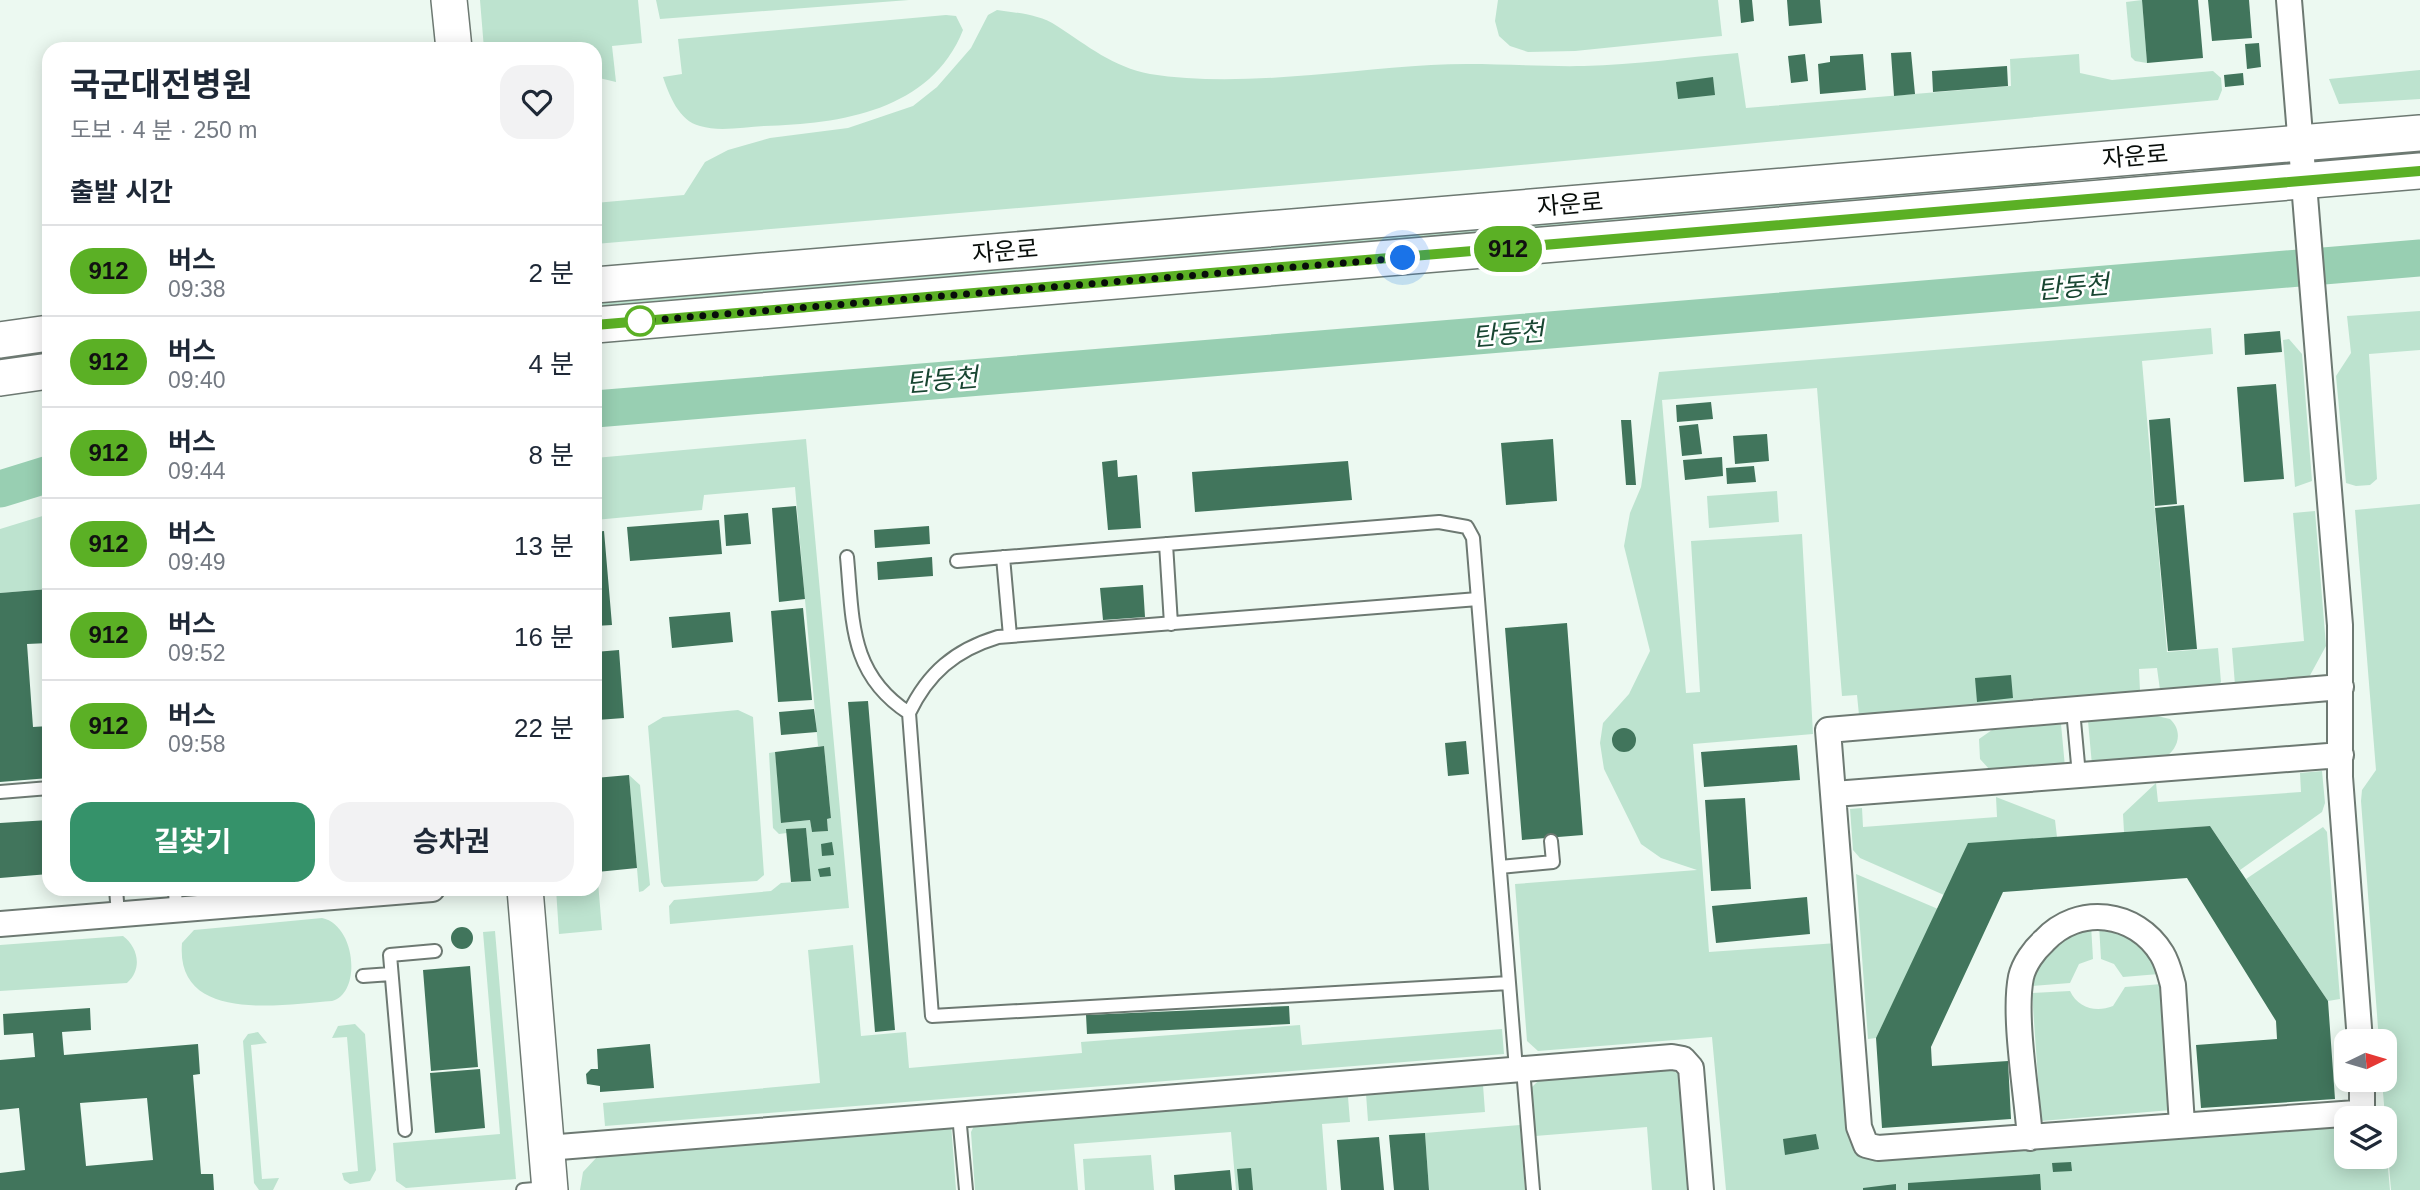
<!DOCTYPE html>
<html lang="ko">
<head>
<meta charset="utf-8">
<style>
	:root { --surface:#fff; --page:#f2f2f3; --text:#1f2937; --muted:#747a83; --line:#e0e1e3; --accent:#35926a }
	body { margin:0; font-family:Arial,"Noto Sans KR",sans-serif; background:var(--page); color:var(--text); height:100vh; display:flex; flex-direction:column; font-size:26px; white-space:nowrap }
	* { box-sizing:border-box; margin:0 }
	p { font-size:23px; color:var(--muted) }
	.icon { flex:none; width:38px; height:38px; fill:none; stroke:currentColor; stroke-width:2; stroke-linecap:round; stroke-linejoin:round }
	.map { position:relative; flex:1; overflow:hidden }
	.panel { position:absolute; left:42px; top:42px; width:560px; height:854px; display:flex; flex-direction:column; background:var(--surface); border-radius:21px; box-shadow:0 4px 18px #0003 }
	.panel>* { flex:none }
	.badge { padding:0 14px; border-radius:23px; font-size:24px; line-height:46px }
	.needle { width:46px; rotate:85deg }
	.tools { position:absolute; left:2334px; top:1029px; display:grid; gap:14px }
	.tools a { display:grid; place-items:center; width:63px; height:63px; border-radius:14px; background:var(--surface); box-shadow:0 4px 18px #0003; font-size:35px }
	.you { position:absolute; width:35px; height:35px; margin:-18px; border:5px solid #fff; border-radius:50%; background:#1a73e8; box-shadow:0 0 0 10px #1a73e833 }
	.map>.badge { position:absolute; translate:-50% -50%; box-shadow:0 0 0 4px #fff }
	h2 { padding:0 28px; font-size:26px; line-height:63px }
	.round { display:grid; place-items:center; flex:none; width:74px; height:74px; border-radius:21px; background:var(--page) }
	.headline { display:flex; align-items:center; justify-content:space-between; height:119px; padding:0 28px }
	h1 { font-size:33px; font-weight:700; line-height:52px }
	.button { display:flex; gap:14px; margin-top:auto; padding:14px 28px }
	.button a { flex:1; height:80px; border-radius:21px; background:var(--accent); color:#fff; font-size:28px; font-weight:700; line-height:80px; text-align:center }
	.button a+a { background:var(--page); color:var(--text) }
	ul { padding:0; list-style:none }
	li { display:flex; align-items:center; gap:21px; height:91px; padding:0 28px; border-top:2px solid var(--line) }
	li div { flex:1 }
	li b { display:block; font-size:26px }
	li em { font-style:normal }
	li .badge { min-width:77px; font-weight:700; text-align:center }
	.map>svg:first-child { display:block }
	.green { fill:#bde3cf }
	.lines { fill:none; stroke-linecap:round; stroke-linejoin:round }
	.river { stroke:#98cfb2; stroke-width:37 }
	.building { fill:#41755c; fill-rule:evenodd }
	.lane-casing { stroke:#6d7972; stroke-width:16 }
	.street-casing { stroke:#6d7972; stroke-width:28 }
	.secondary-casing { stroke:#6d7972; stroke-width:38 }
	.lane { stroke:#fff; stroke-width:12 }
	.street { stroke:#fff; stroke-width:24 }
	.secondary { stroke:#fff; stroke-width:35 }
	.line-casing { stroke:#fff; stroke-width:16 }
	.line { stroke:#5bb025; stroke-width:10 }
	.walk { stroke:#080d0a; stroke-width:7; stroke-dasharray:0 12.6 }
	.stop-dot { fill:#fff; stroke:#5bb025; stroke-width:3.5 }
	.labels { text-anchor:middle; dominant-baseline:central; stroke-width:5; stroke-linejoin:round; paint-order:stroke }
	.street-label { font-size:24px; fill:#080d0a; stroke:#fff }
	.water-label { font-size:26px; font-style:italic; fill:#194632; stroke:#fff }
</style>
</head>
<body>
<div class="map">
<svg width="2420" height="1190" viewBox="0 0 2420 1190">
	<rect width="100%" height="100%" fill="#ecf9f1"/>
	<path class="green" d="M480,0H638L642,43L612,46L616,82L595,77V49H484Z
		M656,0H909L660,19Z
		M1498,0H1718L1722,36L1575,51L1528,52L1510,46L1499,36L1495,21Z
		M2142,0L2147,63L2135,61L2131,57L2126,2Z
		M997,10C1017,13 1039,14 1057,26C1088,46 1113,67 1150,74C1238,88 1342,70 1431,65C1482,62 1533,67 1584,66C1635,65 1687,57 1738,53L1746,108L2011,86L2010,59L2079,54L2080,73L2112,80L2213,71L2221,78L2222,90L2218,100L1478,169L595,244V203L684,195L705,162L728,150L770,138L848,128L913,106L937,87L971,48L988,15Z
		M946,15L956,16L963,30C931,111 840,124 764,126C744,127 719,132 700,126C679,121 669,95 663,77L682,74L678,39Z
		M2420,70V99L2339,104L2329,79Z
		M2048,178L2049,188L595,310V300Z
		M2420,311V350L2369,354L2377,479L2370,485L2356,486L2346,483L2336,376L2351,353L2347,316Z
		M2211,328L2213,354L2142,361L2167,652L2218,648L2221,682L2218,686L2160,690L2157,668L2139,669L2140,691L1859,715L1857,695L1842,696L1817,388L1662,400L1686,693L1700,692L1691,541L1802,534L1813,734L1693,744L1709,952L1837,943L1853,1145L1860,1152L2347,1120V1157H2385V1135L2390,1190H1726L1712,1037L1538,1051L1527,1041L1515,884L1697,870L1661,858L1641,844L1604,769L1600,743L1603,723L1629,694L1650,651L1624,546L1630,513L1641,487L1659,372Z
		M2289,339L2302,354L2312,481L2295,487L2283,340Z
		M806,439L849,908L670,924L669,906L674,900L771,891L781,883L811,881L806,828L787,829V833L779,834L773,828L769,753L775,752L782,823L810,820L812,832L828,831L827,819L831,818L824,746H818L795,487L704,495L702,510L595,520V458Z
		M1777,491L1779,522L1709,528L1707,496Z
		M2420,504V1190H2391L2382,1080H2385V1041H2379L2361,801L2362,790L2376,770L2355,510Z
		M2315,511L2326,646L2308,679L2235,685L2232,648L2304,641L2293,513Z
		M49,514V589L0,593V529Z
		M738,710L753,717L764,875L757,881L664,887L661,882L648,726L663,717Z
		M2157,716L2170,719C2184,732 2178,750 2163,759L2092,765L2088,721Z
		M2061,724L2065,767L1990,770L1980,759L1979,739L1992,730Z
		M2322,771L2325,803L2322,812L2240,870L2210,826L2124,832L2123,814L2156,783L2158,802L2301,792L2300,773Z
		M629,775L640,785L650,885L643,891L639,892Z
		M1996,797L2055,820L2057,837L1944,895L1860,858L1853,850L1850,809L1862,808L1863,827L1997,817Z
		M2323,827L2327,832L2340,999L2328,1001L2246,879Z
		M595,846L602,930L559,934L556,889H595Z
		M1856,874L1938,909L1876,1038L1868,1039Z
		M322,918C356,925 362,993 332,1001C284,1004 175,1025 182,943L194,930Z
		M2091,925L2093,959L2079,964L2070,983L2032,986C2035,951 2064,940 2091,925Z
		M2099,925C2129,930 2146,947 2159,974L2123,977L2114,964L2101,959Z
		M495,931L516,1179L406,1188L396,1181L393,1143L500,1134L483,932Z
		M123,936C138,947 143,969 127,983L0,991V945Z
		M853,945L861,1036L906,1032L909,1068L1082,1053L1081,1042L1300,1025L1302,1045L1502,1029L1504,1054L605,1126L603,1103L820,1083L808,950Z
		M2162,984L2171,1110L2041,1121L2032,993L2070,991C2078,1008 2096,1013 2113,1006L2125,987Z
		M355,1024L365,1034L376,1170L370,1181L350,1184L344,1180L342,1173L358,1171L347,1037L332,1038L338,1026Z
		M258,1032L267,1043L251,1045L262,1179L279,1178L273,1190H259L254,1183L243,1041L248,1034Z
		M1670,1070L1679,1073L1684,1083L1693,1190H1652L1647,1127L1535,1136L1531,1088L1542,1077Z
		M1483,1085L1485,1112L1368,1121L1366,1094Z
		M1348,1097L1350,1122L1322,1124L1327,1190H1236L1231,1132L1074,1144L1078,1190H975L971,1132L975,1124Z
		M951,1124L956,1190H580L583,1172L597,1157Z
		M1520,1125L1525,1190H1429L1425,1133Z
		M1151,1155L1154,1190H1085L1083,1159Z"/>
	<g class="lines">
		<path class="river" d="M595,409L2420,258
			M0,489L49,474"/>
	</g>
	<path class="building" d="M1739,0H1752L1754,21L1741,23Z
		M1787,0H1820L1822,23L1789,26Z
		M2142,0H2198L2203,58L2147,63Z
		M2208,0H2249L2252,38L2212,41Z
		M2259,43L2261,67L2247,69L2245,44Z
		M1911,52L1915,94L1894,96L1891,53Z
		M1805,54L1808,81L1791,83L1788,56Z
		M1863,54L1866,90L1820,94L1818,64L1830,62V56Z
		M2007,66L2008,86L1933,92L1932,71Z
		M2243,73L2244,85L2225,87L2224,75Z
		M1713,77L1715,95L1678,99L1676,82Z
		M2280,331L2282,352L2245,355L2244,334Z
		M2276,384L2284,479L2244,482L2237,387Z
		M1711,402L1713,419L1677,422L1676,405Z
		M2170,418L2177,504L2155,506L2149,420Z
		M1621,420H1631L1636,485H1626Z
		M1698,424L1702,454L1682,456L1679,426Z
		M1767,434L1769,461L1735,464L1733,436Z
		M1553,439L1557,501L1506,505L1501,443Z
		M1722,457L1723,476L1685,480L1683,460Z
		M1117,460L1118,477L1137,475L1141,528L1108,530L1102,462Z
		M1348,461L1352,500L1195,512L1192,472Z
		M1754,466L1756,482L1727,484L1726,468Z
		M2184,505L2197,649L2168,651L2155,508Z
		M796,506L805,599L779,602L772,508Z
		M748,513L751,544L726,546L724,515Z
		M719,520L722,554L630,561L627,527Z
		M929,526L930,544L875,548L874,530Z
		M604,531L612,625L595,626V532Z
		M932,557L933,576L878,580L877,562Z
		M1143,585L1145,617L1103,620L1100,588Z
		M49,589V643L27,644L33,727L49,726V778L0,782V593Z
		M803,608L812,700L778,702L771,611Z
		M730,612L733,642L672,648L669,617Z
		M1567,623L1583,835L1522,840L1505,628Z
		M619,650L624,718L597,720L595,652Z
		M2011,675L2013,698L1977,702L1975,678Z
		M868,701L895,1030L875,1032L848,702Z
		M814,709L817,732L781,735L779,712Z
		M1612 740a12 12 0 1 1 24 0a12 12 0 1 1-24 0Z
		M1466,741L1469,774L1448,776L1445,743Z
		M1797,745L1800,780L1704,787L1701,752Z
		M824,746L831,818L827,819L828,831L812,832L810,820L781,823L775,752Z
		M629,775L637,868L597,872L595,778Z
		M1745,798L1751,889L1711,891L1705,800Z
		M49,820V874L0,878V823Z
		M2210,826L2328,1001L2335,1099L2201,1108L2196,1045L2277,1039L2276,1021L2187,878L2003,892L1931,1047L1932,1066L2008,1061L2011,1119L1882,1128L1876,1038L1968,843Z
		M806,828L811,881L791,882L786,829Z
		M832,842L834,855L822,856L821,844Z
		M830,867L831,876L820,877L818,869Z
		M1807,897L1810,934L1716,943L1712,906Z
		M451 938a11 11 0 1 1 22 0a11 11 0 1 1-22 0Z
		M470,966L478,1067L431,1071L423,970Z
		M1289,1006L1290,1024L1087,1034L1086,1015Z
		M90,1008L91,1030L62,1032L64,1055L198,1044L200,1074L193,1075L201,1174H213L214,1190H0V1173L25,1170L19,1108L0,1110V1060L35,1057L33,1033L4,1035L3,1014ZM147,1098L153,1160L86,1166L80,1103Z
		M650,1044L654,1088L600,1092V1086L587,1084L586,1074L591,1069H598L597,1049Z
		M480,1069L485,1128L435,1133L430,1073Z
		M1425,1133L1429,1190H1394L1389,1135Z
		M1816,1134L1819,1149L1785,1155L1783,1139Z
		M1379,1137L1384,1190H1341L1337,1140Z
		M2071,1162L2072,1171L2053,1172L2052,1163Z
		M1251,1168L1253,1190H1239L1237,1169Z
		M1230,1170L1232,1190H1175L1174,1175Z
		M2040,1174L2041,1190H1908V1183Z
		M1896,1184V1190H1863V1188Z"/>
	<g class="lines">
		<defs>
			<path id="lane" d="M1166,544L1171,624
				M847,557C853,621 849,674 909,713
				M1003,557L1010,636
				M957,561L1439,522L1467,527L1473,538L1516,1069
				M1478,599L998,637C955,650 928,673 909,713L932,1016L1509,983
				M2073,710L2079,775
				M0,792L49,788
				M1500,867L1553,862L1551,841
				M116,889L118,914
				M175,889L176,910
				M363,976L391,974
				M1523,1069L1533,1190
				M959,1115L966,1190
				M405,1130L390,955L435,951
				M523,1190L547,1188"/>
			<path id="street" d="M2289,0L2340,625V777L2360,1041
				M2341,687L1828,730L1859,1127L1866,1145L1878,1148L2356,1113L2362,1106V1080
				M1834,794L2341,755
				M0,924L432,889
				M2030,1138C2027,1095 2013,1016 2021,977C2024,964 2034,950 2044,941C2078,904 2136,911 2162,954C2168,964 2170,974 2173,985L2182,1124
				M547,1148L1672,1057L1683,1059L1691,1068L1701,1190"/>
			<path id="secondary" d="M449,0L454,49
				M595,285L2420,133
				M595,325L2420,171
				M0,340L49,333
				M0,378L49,371
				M525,889L550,1190"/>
		</defs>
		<use href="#lane" class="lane-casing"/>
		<use href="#street" class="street-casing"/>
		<use href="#secondary" class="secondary-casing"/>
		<use href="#lane" class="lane"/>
		<use href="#street" class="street"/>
		<use href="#secondary" class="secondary"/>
	</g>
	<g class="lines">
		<defs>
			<path id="line" d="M595,325L2420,171"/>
		</defs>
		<use href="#line" class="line-casing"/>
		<use href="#line" class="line"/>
		<path class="walk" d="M640,321L1403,258"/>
	</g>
	<circle class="stop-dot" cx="640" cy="321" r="14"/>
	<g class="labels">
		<g class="street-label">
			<text transform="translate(2135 156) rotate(-5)">자운로</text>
			<text transform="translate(1570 204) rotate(-5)">자운로</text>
			<text transform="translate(1005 251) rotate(-5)">자운로</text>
		</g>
		<g class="water-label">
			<text transform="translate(2073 287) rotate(-5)">탄동천</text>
			<text transform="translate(1508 334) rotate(-5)">탄동천</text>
			<text transform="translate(942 380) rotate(-5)">탄동천</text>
		</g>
	</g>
</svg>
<div class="tools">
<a><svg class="needle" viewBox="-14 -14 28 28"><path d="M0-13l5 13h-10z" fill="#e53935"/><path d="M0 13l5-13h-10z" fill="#747a83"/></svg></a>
<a><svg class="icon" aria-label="layers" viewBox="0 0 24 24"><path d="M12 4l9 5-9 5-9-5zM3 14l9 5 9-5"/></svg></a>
</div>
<div class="you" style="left:1403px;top:258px"></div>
<b class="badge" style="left:1508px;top:249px;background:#5bb025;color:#111">912</b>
<section class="panel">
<div class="headline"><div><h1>국군대전병원</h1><p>도보 · 4 분 · 250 m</p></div><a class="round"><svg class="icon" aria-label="heart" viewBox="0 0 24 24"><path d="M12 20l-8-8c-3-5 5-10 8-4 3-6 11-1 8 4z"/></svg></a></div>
<h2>출발 시간</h2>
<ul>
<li><span class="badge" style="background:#5bb025;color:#111">912</span><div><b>버스</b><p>09:38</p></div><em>2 분</em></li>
<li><span class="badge" style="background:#5bb025;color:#111">912</span><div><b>버스</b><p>09:40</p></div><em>4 분</em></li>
<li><span class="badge" style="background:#5bb025;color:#111">912</span><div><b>버스</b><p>09:44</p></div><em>8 분</em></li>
<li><span class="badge" style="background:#5bb025;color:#111">912</span><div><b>버스</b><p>09:49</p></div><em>13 분</em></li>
<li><span class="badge" style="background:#5bb025;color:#111">912</span><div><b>버스</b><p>09:52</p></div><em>16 분</em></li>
<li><span class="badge" style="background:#5bb025;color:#111">912</span><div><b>버스</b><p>09:58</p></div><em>22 분</em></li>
</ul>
<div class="button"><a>길찾기</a><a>승차권</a></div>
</section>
</div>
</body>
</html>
